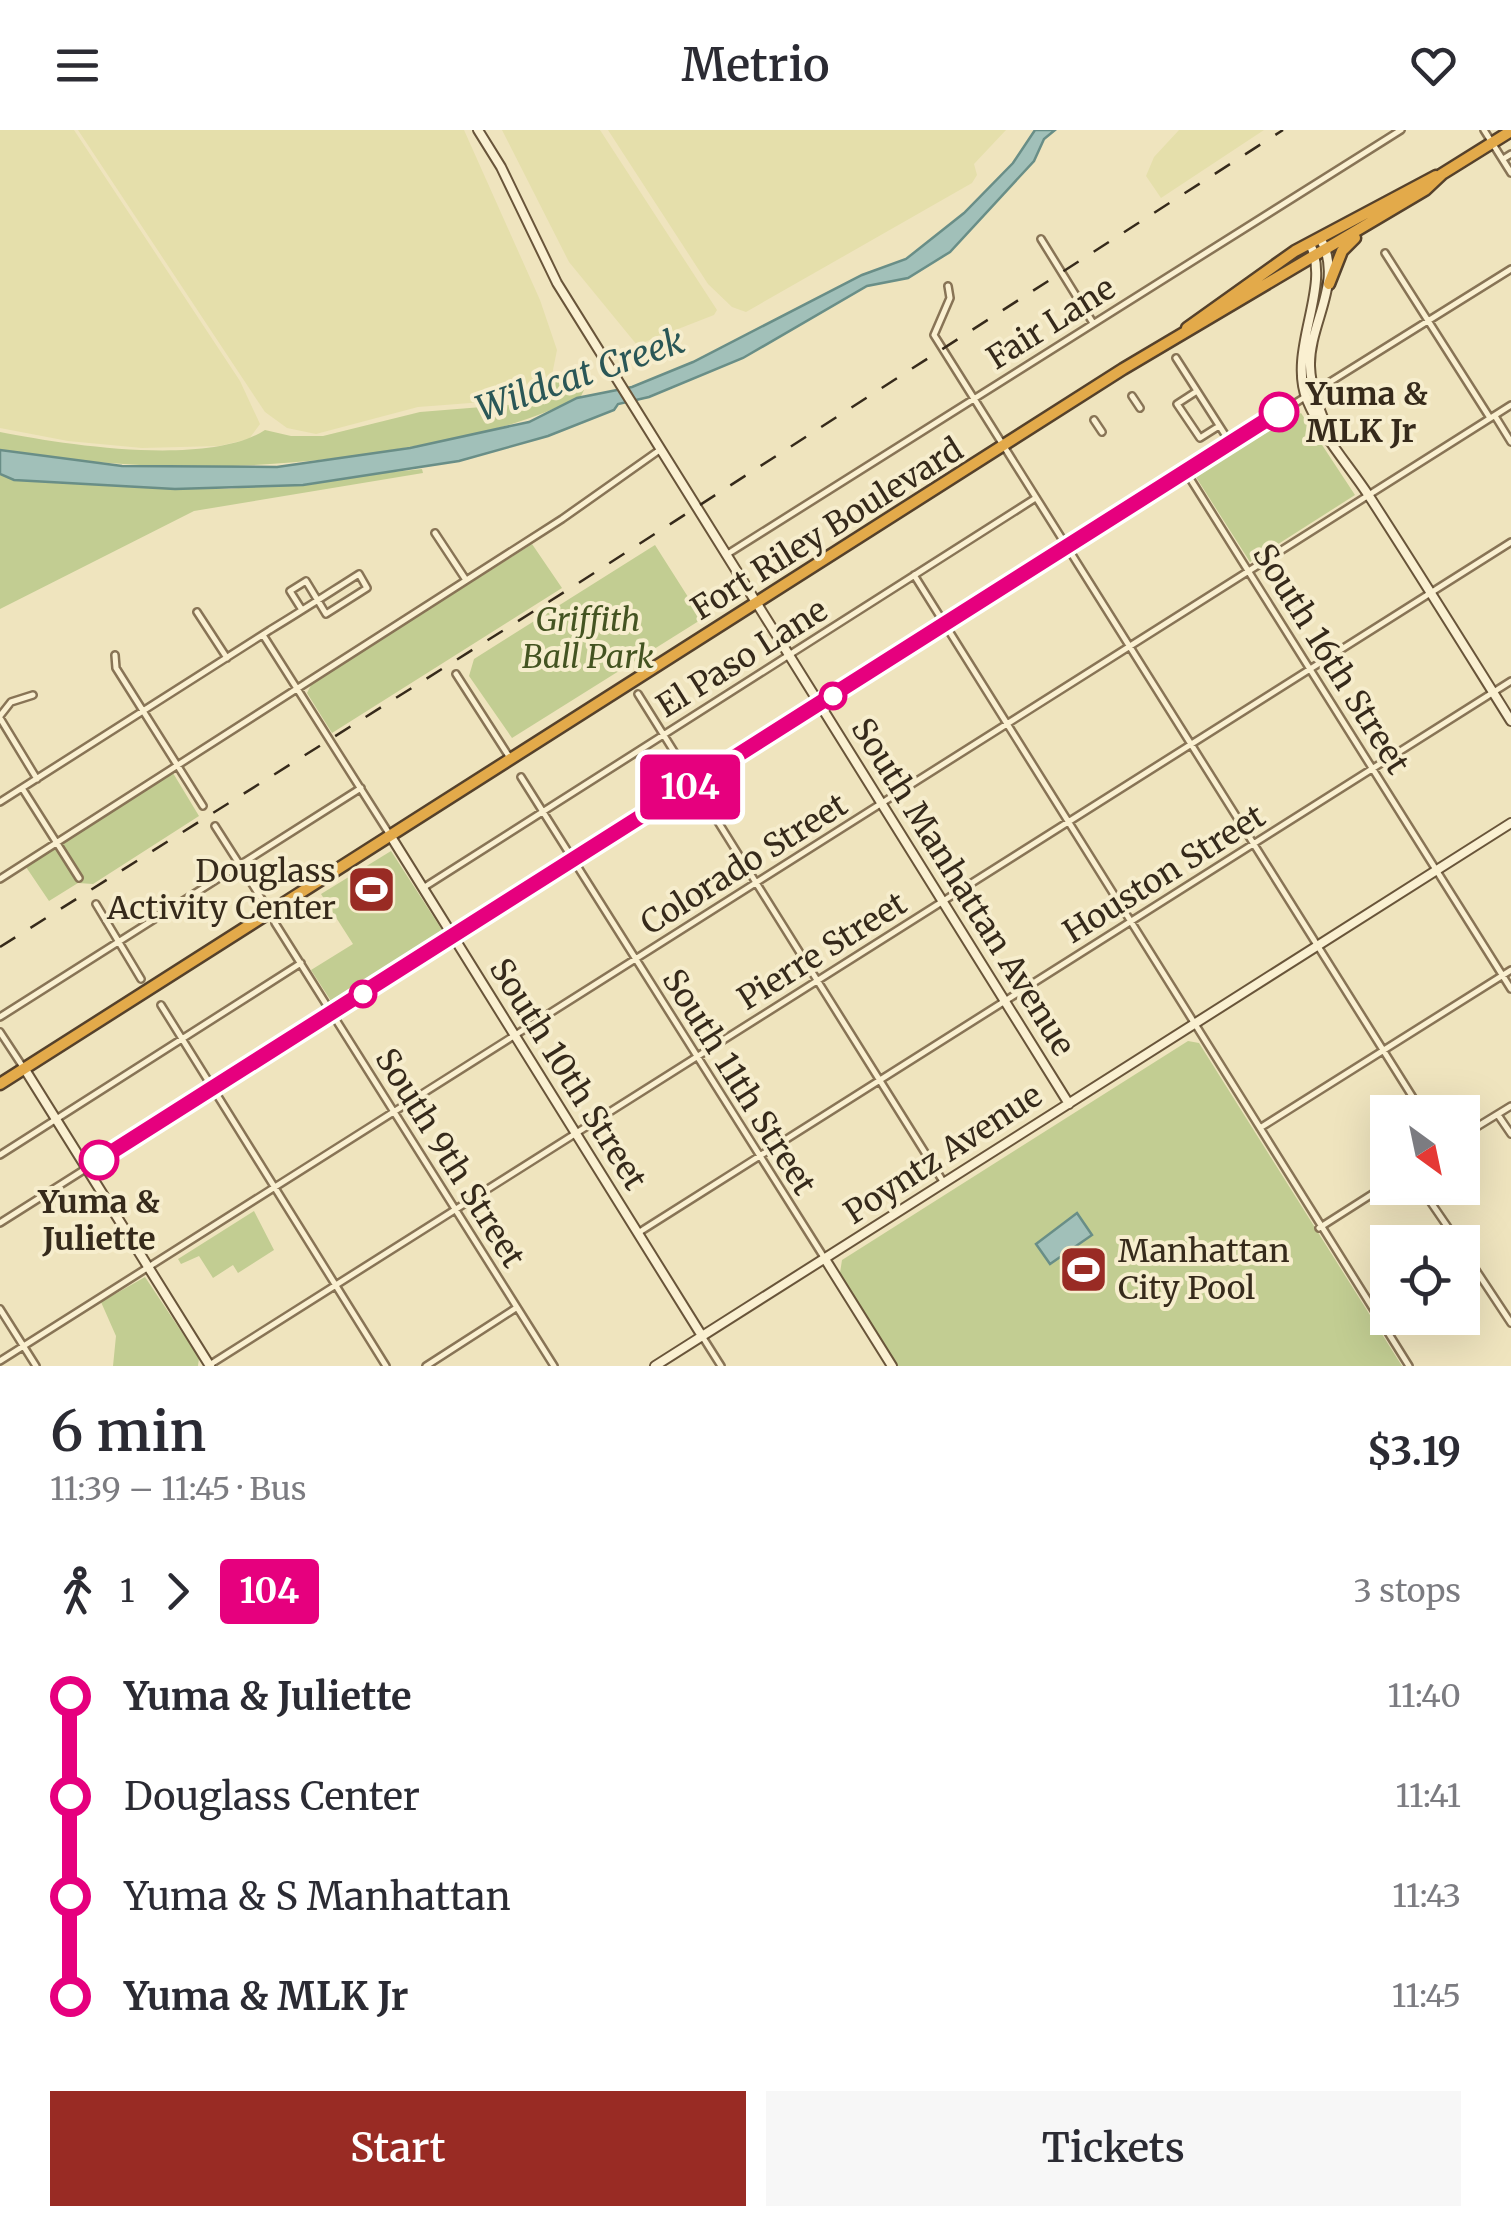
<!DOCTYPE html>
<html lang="en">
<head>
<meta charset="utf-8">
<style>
	:root { --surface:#fff; --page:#f7f7f7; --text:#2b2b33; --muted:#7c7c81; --accent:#992b24 }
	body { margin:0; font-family:Merriweather,serif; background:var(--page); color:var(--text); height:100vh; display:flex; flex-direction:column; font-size:38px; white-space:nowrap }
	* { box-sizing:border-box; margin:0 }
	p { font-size:32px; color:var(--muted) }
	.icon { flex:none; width:55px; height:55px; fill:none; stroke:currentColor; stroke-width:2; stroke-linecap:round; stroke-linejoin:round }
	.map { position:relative; height:1236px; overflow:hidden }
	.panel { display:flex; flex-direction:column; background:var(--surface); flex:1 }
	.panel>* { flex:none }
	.badge { padding:0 20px; border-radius:8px; font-size:35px; line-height:65px }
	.needle { width:65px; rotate:147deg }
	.controls { position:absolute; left:1370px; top:965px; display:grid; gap:20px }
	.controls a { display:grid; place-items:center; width:110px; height:110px; border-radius:0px; background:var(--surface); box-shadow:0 10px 40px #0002; font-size:50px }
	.map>.badge { position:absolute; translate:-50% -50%; box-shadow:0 0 0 5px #fff }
	.legs { display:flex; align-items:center; gap:15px; height:110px; padding:0 50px; font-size:32px }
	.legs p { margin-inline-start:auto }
	.summary { display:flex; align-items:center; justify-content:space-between; height:170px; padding:0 50px }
	h1 { font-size:55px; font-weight:600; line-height:75px }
	.cta { display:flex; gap:20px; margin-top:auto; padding:20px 50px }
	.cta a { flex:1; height:115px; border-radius:0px; background:var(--accent); color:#fff; font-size:40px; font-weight:600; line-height:115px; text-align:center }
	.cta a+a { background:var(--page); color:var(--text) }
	ul { padding:0 50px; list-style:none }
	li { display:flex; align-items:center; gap:35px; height:100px; font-size:38px }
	li i { display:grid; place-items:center; width:15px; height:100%; margin:0 12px; background:currentColor }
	li i::after { content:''; width:25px; height:25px; margin:-12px; border:8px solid; border-radius:50%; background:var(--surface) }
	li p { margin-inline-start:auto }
	li:first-child i { background:linear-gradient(#0000 50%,currentColor 0) }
	li:last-child i { background:linear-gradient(currentColor 50%,#0000 0) }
	header { display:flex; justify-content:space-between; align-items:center; height:130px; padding:0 50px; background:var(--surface); font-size:45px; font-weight:600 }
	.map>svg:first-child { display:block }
	.farmland { fill:#e5dfab }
	.green { fill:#c2cd92 }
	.water { fill:#a1c0b9; stroke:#698e87; stroke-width:2.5 }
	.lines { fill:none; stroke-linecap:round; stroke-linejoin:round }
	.street-casing { stroke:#887456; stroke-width:10 }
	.secondary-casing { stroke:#69553a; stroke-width:12 }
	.highway-casing { stroke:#55412b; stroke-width:15 }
	.street { stroke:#faf0d1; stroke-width:5 }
	.secondary { stroke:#faf0d1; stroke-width:8 }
	.highway { stroke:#e3aa4a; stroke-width:10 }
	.rail { stroke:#362a1b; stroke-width:2.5; stroke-dasharray:18 18; stroke-linecap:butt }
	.line-1-casing { stroke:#fff; stroke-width:22 }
	.line-1 { stroke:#e6007e; stroke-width:15 }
	.stop-1-dot { fill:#fff; stroke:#e6007e; stroke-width:5 }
	.labels { text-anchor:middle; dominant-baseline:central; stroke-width:8; stroke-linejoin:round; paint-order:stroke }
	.street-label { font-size:32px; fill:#362a1b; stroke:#f6edcd }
	.stop-label { font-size:32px; font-weight:bold; fill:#362a1b; stroke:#f6edcd; text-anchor:start }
	.park-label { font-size:32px; font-style:italic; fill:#445421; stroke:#f6edcd }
	.poi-label { font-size:32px; fill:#362a1b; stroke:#f6edcd; text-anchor:end }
	.water-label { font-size:35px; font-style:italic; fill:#2a5757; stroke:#f6edcd }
</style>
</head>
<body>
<header><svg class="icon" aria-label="menu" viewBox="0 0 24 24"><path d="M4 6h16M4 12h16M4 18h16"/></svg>Metrio<svg class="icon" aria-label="heart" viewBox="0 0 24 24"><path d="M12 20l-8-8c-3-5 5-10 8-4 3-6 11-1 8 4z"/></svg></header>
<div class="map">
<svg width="1511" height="1236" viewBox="0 0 1511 1236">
	<rect width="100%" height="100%" fill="#efe4be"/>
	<path class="farmland" d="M0,0H74L240,251L260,294L249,309L219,316L142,318L68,311L0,298Z
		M78,0H464L540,170L557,220L552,245L541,260L511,270L418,277L316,304L287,298L265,282Z
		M502,0H600L717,180L714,185L637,215L569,132Z
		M608,0H1006L974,34L977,45L972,53L746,182L732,177L708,154Z
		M1179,0H1264L1161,68L1146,46L1154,27Z"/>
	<path class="green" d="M559,243L584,260L581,266C527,294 475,305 415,316C275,342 140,343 0,320V302C66,315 208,337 265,300L291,306H323L420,282L521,274L542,263Z
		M1301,283L1355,365L1250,432L1194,344Z
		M422,339L423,343L194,381L0,479V344L14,350L229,359Z
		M532,414L562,458L332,603L307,563L312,553Z
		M655,415L702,489L512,608L469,546L474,529Z
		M173,643L199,686L93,754L78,753L49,771L26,737Z
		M391,721L444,803L333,874L311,840L353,814L321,764Z
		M1188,911L1199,913L1402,1236H898L840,1143L842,1130Z
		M254,1081L274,1120L238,1143L233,1135L213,1148L199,1126L181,1134L178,1129Z
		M145,1147L199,1228L198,1236H113L116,1206L101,1172Z"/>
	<path class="water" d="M1035,0H1055L1044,9L1034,31L950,122L908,148L867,156L743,228L649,267L618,274L614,280L548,306L459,331L303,355L175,359L14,350L0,344V320L122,336L277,337L410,318L529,292L577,268L632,257L693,232L862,145L906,129L964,83L1013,33Z
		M1077,1083L1092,1105L1050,1134L1036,1114Z"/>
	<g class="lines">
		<defs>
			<path id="street" d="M1484,0L1511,43
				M1503,29L1511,24
				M1041,109L1093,193
				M1385,123L1490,288
				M948,156L950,168L934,205L1422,982
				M1176,228L1231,314
				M1197,261L1177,274L1200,308L1219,296
				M1314,262L1511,139
				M1132,266L1140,278
				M1495,286L1511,312
				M1094,290L1102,302
				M1186,342L1511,859
				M435,403L466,450
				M726,425L1401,0
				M914,445L1409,1236
				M197,482L227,528
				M263,505L390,705
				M115,525L116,538L203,676
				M456,544L510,628
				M638,564L944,1053
				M0,586L11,572L33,565
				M0,588L37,649
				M521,647L825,1129
				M22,658L79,748
				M0,672L270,500C300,482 329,463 359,444L367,458L326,484L306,451L290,461L302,480
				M215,696L263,771
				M0,749L562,389L661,319
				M423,758L1034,369
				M96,774L141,849
				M275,793L554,1236
				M161,875L386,1236
				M0,887L361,658
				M0,902L23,937
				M1498,985L1511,1004
				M1260,998L1511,840
				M1462,1006L1511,976
				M0,1025L301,833
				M1421,1058L1458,1112
				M0,1093L1305,267
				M1319,1098L1388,1054
				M638,1103L1511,551
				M1462,1119L1511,1193
				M0,1179L36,1236
				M702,1206L721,1236
				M0,1231L1511,275
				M211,1234L1511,412
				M426,1236L516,1178"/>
			<path id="secondary" d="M478,0L501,37L557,153L1069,974
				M1320,108C1345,151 1309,192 1310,236C1311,264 1323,286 1332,311
				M1310,114C1332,157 1287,220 1307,270C1322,306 1348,334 1369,366C1417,440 1464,516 1511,591
				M390,705L702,1206
				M24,938L210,1236
				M825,1129L892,1236
				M655,1236L1511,693"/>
			<path id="highway" d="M1329,154L1342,121L1355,108
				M1187,198L1295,121L1436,46
				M0,954L1123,239L1425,60L1442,44L1511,1"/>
		</defs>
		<use href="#street" class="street-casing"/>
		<use href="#secondary" class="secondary-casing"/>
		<use href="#highway" class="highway-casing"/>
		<use href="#street" class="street"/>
		<use href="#secondary" class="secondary"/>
		<use href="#highway" class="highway"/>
		<path class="rail" d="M0,817L577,454L1283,0"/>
	</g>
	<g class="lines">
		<defs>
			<path id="line-1" d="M99,1030L1279,282"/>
		</defs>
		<use href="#line-1" class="line-1-casing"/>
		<use href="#line-1" class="line-1"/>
	</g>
	<defs>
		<symbol id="stadium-square" viewBox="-11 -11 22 22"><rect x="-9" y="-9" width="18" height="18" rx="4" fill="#992b24" stroke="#f6edcd"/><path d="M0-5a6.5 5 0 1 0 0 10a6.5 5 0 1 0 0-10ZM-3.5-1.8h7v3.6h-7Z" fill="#fff"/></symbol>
	</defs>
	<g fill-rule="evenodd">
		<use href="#stadium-square" x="344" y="732" width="55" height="55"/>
		<use href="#stadium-square" x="1056" y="1112" width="55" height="55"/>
	</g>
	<g class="stop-1-dot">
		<circle cx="1279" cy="282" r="18"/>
		<circle cx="833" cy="566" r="12"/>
		<circle cx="363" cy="864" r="12"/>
		<circle cx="99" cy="1030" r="18"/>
	</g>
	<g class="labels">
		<g class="street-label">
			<text transform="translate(1051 193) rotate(-32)">Fair Lane</text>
			<text transform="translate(827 399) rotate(-32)">Fort Riley Boulevard</text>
			<text transform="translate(742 528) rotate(-32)">El Paso Lane</text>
			<text transform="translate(1331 529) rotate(58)">South 16th Street</text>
			<text transform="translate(744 734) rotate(-32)">Colorado Street</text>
			<text transform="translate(1164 744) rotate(-32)">Houston Street</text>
			<text transform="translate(963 757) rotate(58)">South Manhattan Avenue</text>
			<text transform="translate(822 821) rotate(-32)">Pierre Street</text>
			<text transform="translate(568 944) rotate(58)">South 10th Street</text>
			<text transform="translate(739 952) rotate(58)">South 11th Street</text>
			<text transform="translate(943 1024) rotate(-33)">Poyntz Avenue</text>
			<text transform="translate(450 1028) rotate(58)">South 9th Street</text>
		</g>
		<g class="stop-label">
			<text x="1306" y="264">Yuma &amp;<tspan x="1306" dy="37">MLK Jr</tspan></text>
			<text x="99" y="1072" text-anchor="middle">Yuma &amp;<tspan x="99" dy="37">Juliette</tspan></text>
		</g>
		<g class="park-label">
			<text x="588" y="490">Griffith<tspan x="588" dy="37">Ball Park</tspan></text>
		</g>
		<g class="poi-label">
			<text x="336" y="741">Douglass<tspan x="336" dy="37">Activity Center</tspan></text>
			<text x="1118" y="1121" text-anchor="start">Manhattan<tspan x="1118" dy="37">City Pool</tspan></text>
		</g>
		<g class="water-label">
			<text transform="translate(580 245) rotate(-19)">Wildcat Creek</text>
		</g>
	</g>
</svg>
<div class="controls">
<a><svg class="needle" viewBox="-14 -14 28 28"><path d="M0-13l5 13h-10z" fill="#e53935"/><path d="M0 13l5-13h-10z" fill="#7c7c81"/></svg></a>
<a><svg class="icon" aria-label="locate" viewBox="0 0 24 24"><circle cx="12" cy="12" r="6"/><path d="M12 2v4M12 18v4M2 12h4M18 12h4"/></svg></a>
</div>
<b class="badge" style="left:690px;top:657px;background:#e6007e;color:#fff">104</b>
</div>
<section class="panel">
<div class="summary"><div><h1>6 min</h1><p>11:39 – 11:45 · Bus</p></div><b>$3.19</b></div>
<div class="legs"><svg class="icon" aria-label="walk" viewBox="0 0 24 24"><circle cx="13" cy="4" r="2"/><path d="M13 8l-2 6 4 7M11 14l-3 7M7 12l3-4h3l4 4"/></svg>1<svg class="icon" aria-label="forward" viewBox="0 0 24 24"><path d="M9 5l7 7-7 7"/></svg><b class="badge" style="background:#e6007e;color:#fff">104</b><p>3 stops</p></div>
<ul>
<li><i style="color:#e6007e"></i><b>Yuma &amp; Juliette</b><p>11:40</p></li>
<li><i style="color:#e6007e"></i><span>Douglass Center</span><p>11:41</p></li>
<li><i style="color:#e6007e"></i><span>Yuma &amp; S Manhattan</span><p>11:43</p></li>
<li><i style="color:#e6007e"></i><b>Yuma &amp; MLK Jr</b><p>11:45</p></li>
</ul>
<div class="cta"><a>Start</a><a>Tickets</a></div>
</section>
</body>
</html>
